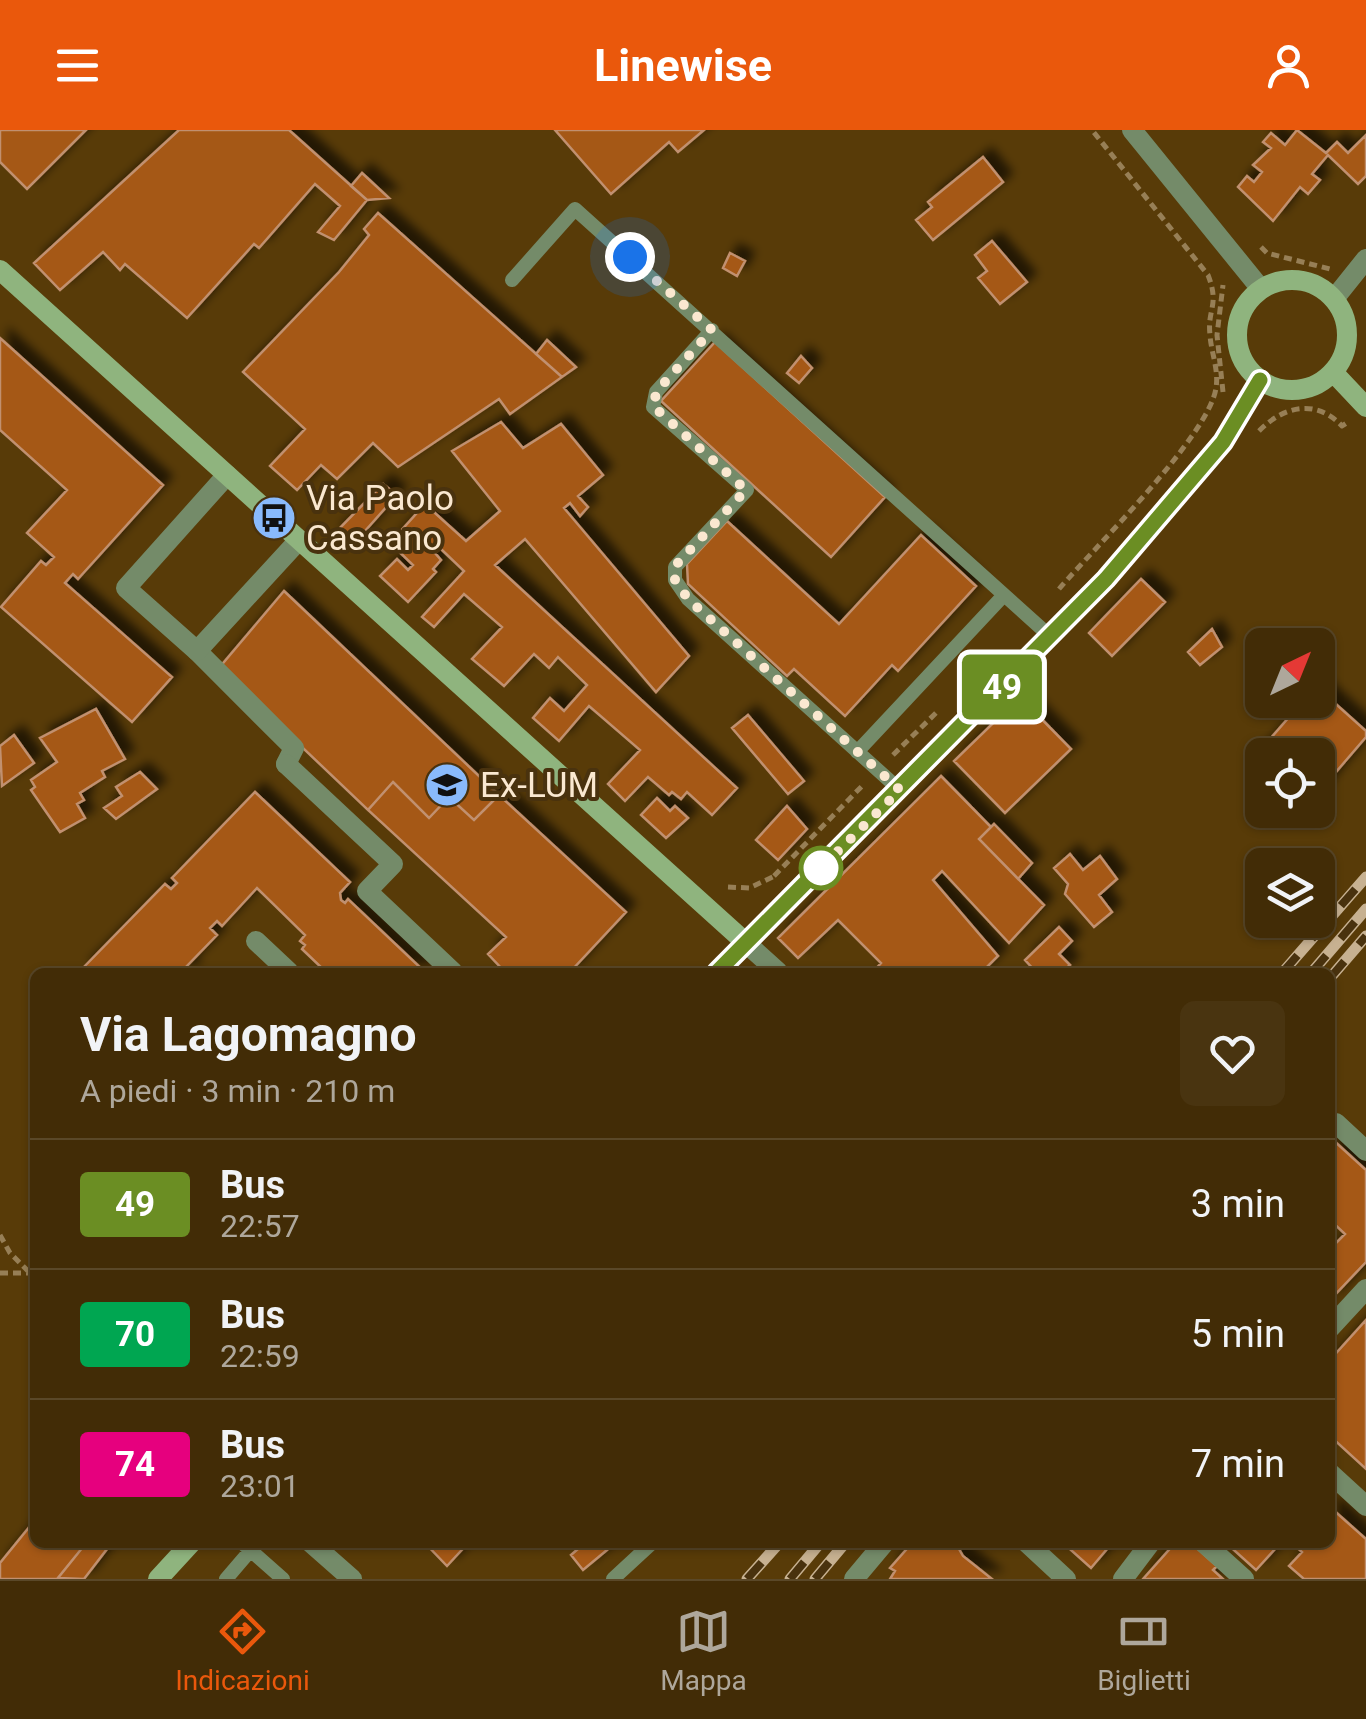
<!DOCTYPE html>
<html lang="it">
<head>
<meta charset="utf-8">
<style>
	:root { --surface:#422c06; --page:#493410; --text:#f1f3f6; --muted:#aea79b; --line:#5a4828; --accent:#ea580c }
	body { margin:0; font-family:Roboto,sans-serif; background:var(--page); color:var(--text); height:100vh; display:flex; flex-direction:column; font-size:38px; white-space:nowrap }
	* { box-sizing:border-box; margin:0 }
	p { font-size:32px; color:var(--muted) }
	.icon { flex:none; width:55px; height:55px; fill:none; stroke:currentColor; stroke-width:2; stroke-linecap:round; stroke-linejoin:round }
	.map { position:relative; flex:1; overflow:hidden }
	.drawer { position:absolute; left:30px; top:838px; width:1305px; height:580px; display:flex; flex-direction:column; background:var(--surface); border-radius:15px; box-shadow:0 2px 8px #0004,0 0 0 2px var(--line) }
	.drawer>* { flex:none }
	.badge { padding:0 20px; border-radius:8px; font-size:35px; line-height:65px }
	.needle { width:65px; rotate:43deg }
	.fabs { position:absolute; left:1245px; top:498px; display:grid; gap:20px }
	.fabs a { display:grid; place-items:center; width:90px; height:90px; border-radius:15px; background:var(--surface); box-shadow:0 2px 8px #0004,0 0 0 2px var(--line); font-size:50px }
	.you { position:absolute; width:50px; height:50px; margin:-25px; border:8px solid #fff; border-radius:50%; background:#1a73e8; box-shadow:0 0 0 15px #1a73e833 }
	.map>.badge { position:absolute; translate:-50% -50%; box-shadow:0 0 0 5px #fff }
	.round { display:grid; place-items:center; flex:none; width:105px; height:105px; border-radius:15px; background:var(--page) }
	.head { display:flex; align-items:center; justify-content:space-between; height:170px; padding:0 50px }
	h1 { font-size:48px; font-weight:700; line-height:75px }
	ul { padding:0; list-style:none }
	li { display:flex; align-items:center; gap:30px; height:130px; padding:0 50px; border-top:2px solid var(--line) }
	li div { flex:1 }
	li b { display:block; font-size:38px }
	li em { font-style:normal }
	li .badge { min-width:110px; font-weight:700; text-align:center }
	header { display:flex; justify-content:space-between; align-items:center; height:130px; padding:0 50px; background:var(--accent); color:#fff; font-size:45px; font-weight:700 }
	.tabs { display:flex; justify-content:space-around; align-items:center; height:140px; border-top:2px solid var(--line); background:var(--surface); font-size:28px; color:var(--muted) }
	.tabs a { display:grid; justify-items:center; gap:5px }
	.tabs .selected { color:var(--accent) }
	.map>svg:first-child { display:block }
	.building { fill:#a55813; stroke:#c1906f; stroke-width:2.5; filter:url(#shadow) }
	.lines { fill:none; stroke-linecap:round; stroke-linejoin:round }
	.path { stroke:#977f56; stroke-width:5; stroke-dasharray:8 5; stroke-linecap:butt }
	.service { stroke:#748b69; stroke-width:14 }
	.pedestrian { stroke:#748b69; stroke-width:20 }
	.minor { stroke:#748b69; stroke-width:20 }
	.secondary { stroke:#8fb47e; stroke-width:20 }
	.rail-casing { stroke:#c7b191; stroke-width:11 }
	.rail { stroke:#49320e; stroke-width:8; stroke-dasharray:22; stroke-linecap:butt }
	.line-casing { stroke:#fff; stroke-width:22 }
	.line { stroke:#6b8e23; stroke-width:15 }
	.walk { stroke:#fae8d0; stroke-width:10; stroke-dasharray:0 18 }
	.stop-dot { fill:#fff; stroke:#6b8e23; stroke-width:5 }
	.labels { text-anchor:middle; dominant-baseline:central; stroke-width:8; stroke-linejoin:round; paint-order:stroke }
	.poi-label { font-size:35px; fill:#fae8d0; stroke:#49320e; text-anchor:start }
</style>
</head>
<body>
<header><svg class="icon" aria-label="menu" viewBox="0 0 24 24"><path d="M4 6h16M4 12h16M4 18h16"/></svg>Linewise<svg class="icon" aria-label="person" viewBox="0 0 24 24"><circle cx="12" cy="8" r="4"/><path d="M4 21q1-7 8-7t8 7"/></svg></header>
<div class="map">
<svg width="1366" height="1449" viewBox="0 0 1366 1449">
	<defs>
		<filter id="shadow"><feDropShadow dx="9" dy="-9" stdDeviation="5" flood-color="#0009"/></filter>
	</defs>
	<rect width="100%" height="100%" fill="#583b08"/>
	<path class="building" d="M0,0H86L27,59L0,32Z
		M179,0H289L367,70L334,110L318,102L340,76L315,54L259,118L254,114L187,188L125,134L120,140L103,122L60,160L34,133Z
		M555,0H704L678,22L669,12L611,64Z
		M1297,0L1326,23L1337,12L1348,23L1366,5V46L1358,54L1328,25L1312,44L1320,50L1308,64L1300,57L1273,91L1238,57L1247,46L1254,52L1262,42L1253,35L1271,18L1263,12L1271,3L1285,15Z
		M983,27L1003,52L933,110L916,90L932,77L928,72Z
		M362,43L389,68L367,70L351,56Z
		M378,83L562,247L510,284L499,269L398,337L373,313L337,349L321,335L297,360L270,336L305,299L243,242L339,142L369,105L364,99Z
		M992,111L1027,152L1000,174L978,148L987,141L975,125Z
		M730,123L745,131L737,146L723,138Z
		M0,208L163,355L78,449L73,444L65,453L172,547L132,592L1,477L41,431L46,435L54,427L27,403L67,360L0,300Z
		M547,210L576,237L562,247L536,224Z
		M715,212L885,367L831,427L661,271Z
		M801,226L812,238L799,253L787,243Z
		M501,292L523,318L561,294L603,345L578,366L588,377L580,386L570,373L564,378L689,526L656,562L525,409L495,435L737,658L712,685L687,662L681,669L672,662L669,665L648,647L625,671L608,654L640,620L589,576L559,611L533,588L550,568L564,581L587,555L558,527L549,538L534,524L504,556L472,529L502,497L464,464L434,497L422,487L464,441L440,418L435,423L441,430L433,439L436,442L408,472L380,446L397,429L408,440L413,435L390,413L425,374L466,411L500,381L452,321Z
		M383,354L397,365L349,419L333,405Z
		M727,391L839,494L921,405L976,456L898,541L892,535L845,586L794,539L787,546L688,454L687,434Z
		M1141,449L1165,472L1112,526L1089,503Z
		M284,461L499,665L474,690L449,667L429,688L393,652L368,680L219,538Z
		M1212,499L1222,517L1200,535L1188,522Z
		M1318,558L1366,601V607L1318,663V625H1262V643L1250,632L1304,570H1318Z
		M1020,567L1071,619L1005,683L954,631Z
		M96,579L125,629L102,641L105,647L80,663L84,670L77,674L85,688L60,702L31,660L35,657L31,650L57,632L40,608Z
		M748,585L804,651L788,664L732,598Z
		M14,605L34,633L2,656L0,616Z
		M140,642L157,659L116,689L104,678L122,666L116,657Z
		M941,646L991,697L979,709L1044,775L1009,813L942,741L933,750L998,826L982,842H873L881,833L838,790L798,828L778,808Z
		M393,652L429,688L449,667L474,690L499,665L626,782L570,842H505L488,824L506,807L368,680Z
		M255,662L350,752L340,763L341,770L345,773L348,769L425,842H326L302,819L305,815L300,811L305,805L257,758L222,796L217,791L210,798L217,805L186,837L191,842L81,840L165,754L171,759L177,753L172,748Z
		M657,668L670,681L675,676L688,688L666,708L641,685Z
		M787,676L807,699L778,730L756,710Z
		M994,694L1032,733L1018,749L979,709Z
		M1070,724L1083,740L1100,726L1117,749L1099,765L1112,782L1094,797L1065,764L1068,754L1054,738Z
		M1059,797L1072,811L1059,824L1070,835L1062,842H1036L1025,830Z
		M1332,1009L1366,1040V1132L1330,1170V1119L1345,1104L1330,1090Z
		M1366,1190V1339L1330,1306V1230Z
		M1330,1377L1366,1409V1449H1304L1289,1436L1302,1422L1291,1412H1330Z
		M35,1390V1412H87L57,1449H0V1433Z
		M87,1412L107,1419L84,1449L58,1448Z
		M424,1412H469L447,1436Z
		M586,1412H601L607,1420L583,1440L571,1425Z
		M913,1412H955L963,1426L992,1449H890L895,1441L890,1438Z
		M1062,1412H1113L1091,1438Z
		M1176,1412H1190L1217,1436L1213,1440L1223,1449H1143Z
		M1225,1412H1267L1275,1419L1256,1440Z"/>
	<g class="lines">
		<path class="path" d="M1261,117L1267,123L1330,139
			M1223,262L1217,205L1223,155
			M1259,301C1285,275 1316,269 1342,296L1348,292
			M1059,459C1094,418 1209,306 1216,258C1219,240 1211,222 1210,205C1207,178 1220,176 1208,145L1092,0
			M893,625L939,580
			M774,746L864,654
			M728,757L749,758L777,745
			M0,1105L10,1123L35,1148
			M0,1143H29"/>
		<path class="service" d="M512,150L575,79L1052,508
			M712,200L656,262L653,277L747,360L675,437V450L688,469L900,660
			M857,622L1004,465
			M241,1412L283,1449
			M226,1449L250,1421
			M613,1449L653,1412"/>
		<path class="pedestrian" d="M197,521L294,618L286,634"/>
		<path class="minor" d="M1132,0L1261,159
			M1334,169L1366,129
			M227,345L126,458L197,521L299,410
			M286,634L393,734L367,761L453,842
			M256,811L289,842
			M745,812L778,842
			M1336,993L1366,1021
			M1330,1198L1366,1159
			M1330,1343L1366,1376
			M310,1412L352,1449
			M1026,1412L1066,1449
			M1203,1412L1244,1449
			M854,1449L885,1412
			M1123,1449L1151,1412"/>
		<path class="secondary" d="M0,140L745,812
			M1237 205a55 55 0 1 1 110 0a55 55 0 1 1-110 0Z
			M1333,242L1366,277
			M717,842L1106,449L1223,312L1260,249
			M158,1449L192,1412"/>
		<defs>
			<path id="rail" d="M1283,842L1366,747
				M1312,842L1366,779
				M1330,848L1366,806
				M747,1449L780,1412
				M790,1449L821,1412
				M815,1449L846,1412"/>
		</defs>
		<use href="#rail" class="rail-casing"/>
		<use href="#rail" class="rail"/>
	</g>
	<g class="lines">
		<defs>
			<path id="line" d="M717,842L1106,449L1223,312L1260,250"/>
		</defs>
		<use href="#line" class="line-casing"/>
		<use href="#line" class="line"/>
		<path class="walk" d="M630,127L712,200L656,262L654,277L746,360L675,436V450L688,469L900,660L821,738"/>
	</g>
	<defs>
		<symbol id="bus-disc" viewBox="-11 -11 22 22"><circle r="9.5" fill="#89bafc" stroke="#49320e"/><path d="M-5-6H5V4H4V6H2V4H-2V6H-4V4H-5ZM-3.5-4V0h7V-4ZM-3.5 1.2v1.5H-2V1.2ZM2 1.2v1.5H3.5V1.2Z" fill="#111"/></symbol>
		<symbol id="university-disc" viewBox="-11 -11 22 22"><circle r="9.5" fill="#89bafc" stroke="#49320e"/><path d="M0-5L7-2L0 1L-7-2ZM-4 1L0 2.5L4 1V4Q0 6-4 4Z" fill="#111"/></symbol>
	</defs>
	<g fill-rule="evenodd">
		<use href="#bus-disc" x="249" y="363" width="50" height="50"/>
		<use href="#university-disc" x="422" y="630" width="50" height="50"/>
	</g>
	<circle class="stop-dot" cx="821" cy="738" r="20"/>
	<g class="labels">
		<g class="poi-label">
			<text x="306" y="368">Via Paolo<tspan x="306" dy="40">Cassano</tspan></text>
			<text x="480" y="655">Ex-LUM</text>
		</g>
	</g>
</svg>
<div class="fabs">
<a><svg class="needle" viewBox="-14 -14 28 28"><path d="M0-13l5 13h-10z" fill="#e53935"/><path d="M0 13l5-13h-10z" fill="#aea79b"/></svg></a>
<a><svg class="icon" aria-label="locate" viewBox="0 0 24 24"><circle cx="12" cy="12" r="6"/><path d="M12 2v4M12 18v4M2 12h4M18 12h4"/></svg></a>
<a><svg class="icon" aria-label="layers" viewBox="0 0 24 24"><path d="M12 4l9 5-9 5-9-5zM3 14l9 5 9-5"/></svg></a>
</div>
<div class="you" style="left:630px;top:127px"></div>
<b class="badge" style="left:1002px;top:557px;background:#6b8e23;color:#fff">49</b>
<section class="drawer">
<div class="head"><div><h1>Via Lagomagno</h1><p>A piedi · 3 min · 210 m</p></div><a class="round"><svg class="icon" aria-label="heart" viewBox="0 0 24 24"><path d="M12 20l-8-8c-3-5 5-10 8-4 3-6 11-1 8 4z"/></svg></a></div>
<ul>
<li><span class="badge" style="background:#6b8e23;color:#fff">49</span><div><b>Bus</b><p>22:57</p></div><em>3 min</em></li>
<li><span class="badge" style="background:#00a651;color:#fff">70</span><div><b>Bus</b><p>22:59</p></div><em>5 min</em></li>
<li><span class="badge" style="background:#e6007e;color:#fff">74</span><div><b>Bus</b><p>23:01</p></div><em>7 min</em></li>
</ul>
</section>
</div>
<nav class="tabs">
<a class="selected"><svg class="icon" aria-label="directions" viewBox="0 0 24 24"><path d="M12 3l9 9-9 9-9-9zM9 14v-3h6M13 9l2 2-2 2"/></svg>Indicazioni</a>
<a><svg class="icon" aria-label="map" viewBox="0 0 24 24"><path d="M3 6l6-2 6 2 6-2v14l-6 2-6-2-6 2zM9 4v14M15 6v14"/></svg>Mappa</a>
<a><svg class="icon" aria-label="tickets" viewBox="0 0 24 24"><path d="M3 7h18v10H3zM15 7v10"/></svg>Biglietti</a>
</nav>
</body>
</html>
